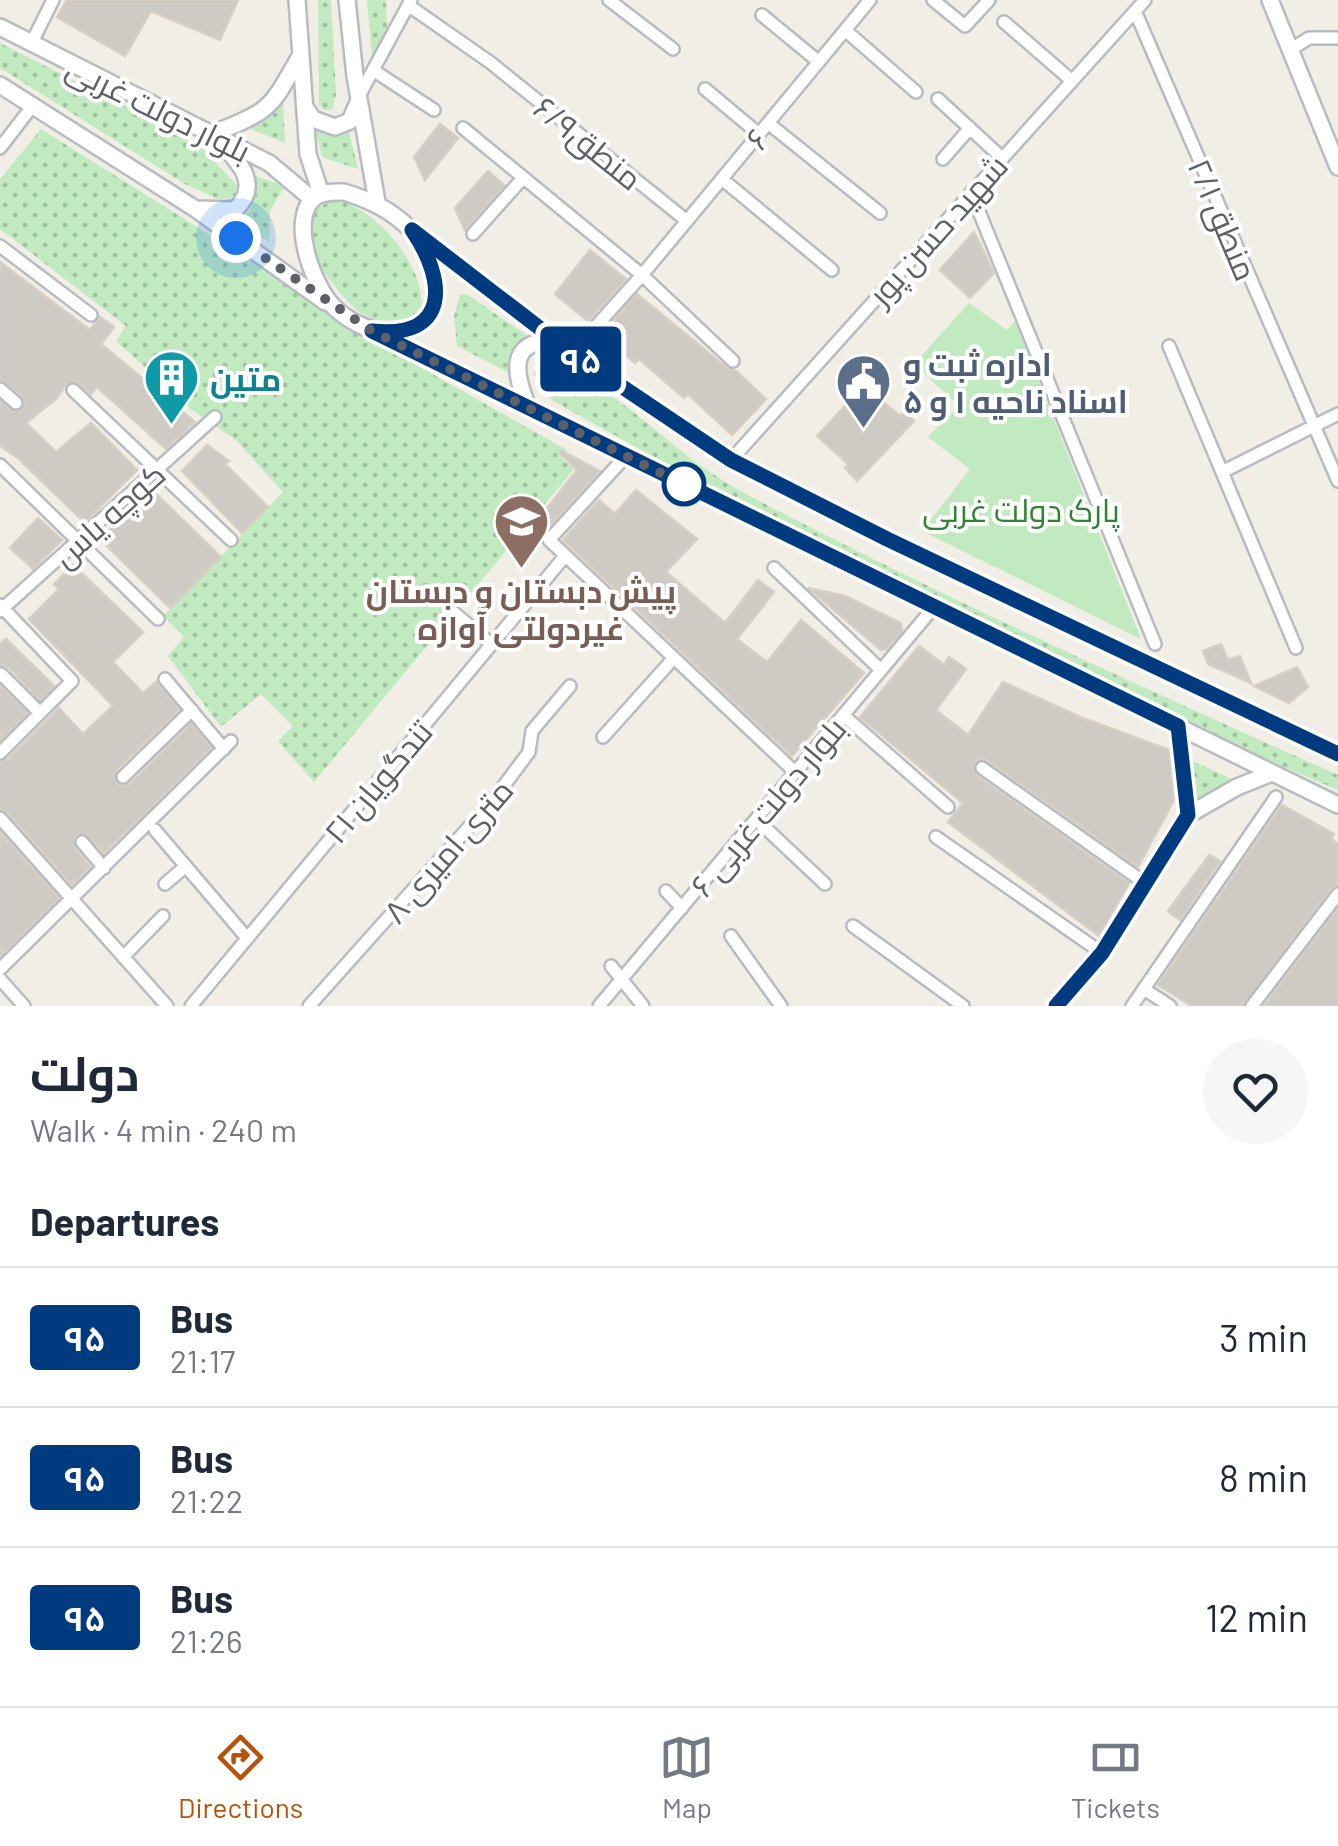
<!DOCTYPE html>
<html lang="en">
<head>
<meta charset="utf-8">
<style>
	:root { --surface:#fff; --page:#f6f6f7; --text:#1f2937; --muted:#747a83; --line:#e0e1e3; --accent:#b45309 }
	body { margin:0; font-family:Barlow,Cairo,sans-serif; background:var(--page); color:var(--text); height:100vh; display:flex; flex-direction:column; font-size:38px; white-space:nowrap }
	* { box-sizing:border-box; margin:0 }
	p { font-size:32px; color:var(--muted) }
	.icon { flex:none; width:55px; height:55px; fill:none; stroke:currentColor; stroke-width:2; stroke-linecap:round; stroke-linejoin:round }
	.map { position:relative; height:1006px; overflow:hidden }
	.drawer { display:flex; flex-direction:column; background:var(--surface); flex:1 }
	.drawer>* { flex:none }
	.badge { padding:0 20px; border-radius:8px; font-size:35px; line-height:65px }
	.you { position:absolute; width:50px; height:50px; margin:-25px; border:8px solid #fff; border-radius:50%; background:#1a73e8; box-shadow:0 0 0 15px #1a73e833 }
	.map>.badge { position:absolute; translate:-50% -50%; box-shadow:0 0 0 5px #fff }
	h2 { padding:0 30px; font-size:38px; line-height:90px }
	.round { display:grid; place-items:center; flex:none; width:105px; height:105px; border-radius:52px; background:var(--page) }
	.head { display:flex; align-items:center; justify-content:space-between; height:170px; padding:0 30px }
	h1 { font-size:48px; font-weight:700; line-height:75px }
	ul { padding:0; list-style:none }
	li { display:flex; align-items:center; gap:30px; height:140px; padding:0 30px; border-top:2px solid var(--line) }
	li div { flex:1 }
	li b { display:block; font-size:38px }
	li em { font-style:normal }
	li .badge { min-width:110px; font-weight:700; text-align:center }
	.menu { display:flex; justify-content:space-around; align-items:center; height:140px; border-top:2px solid var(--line); background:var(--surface); font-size:28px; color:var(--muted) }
	.menu a { display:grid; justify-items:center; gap:5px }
	.menu .on { color:var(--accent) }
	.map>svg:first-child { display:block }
	.grass { fill:url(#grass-dots) }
	.park { fill:#c1eac0 }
	.building { fill:#cecac4; stroke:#d6cfc3; stroke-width:2.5 }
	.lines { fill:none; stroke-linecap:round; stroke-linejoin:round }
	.street-casing { stroke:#b8bbc0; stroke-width:16 }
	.secondary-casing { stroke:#b8bcc2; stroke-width:20 }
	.street { stroke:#fff; stroke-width:11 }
	.secondary { stroke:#fff; stroke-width:15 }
	.line-casing { stroke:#fff; stroke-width:22 }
	.line { stroke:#003b80; stroke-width:15 }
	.walk { stroke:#5d6167; stroke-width:10; stroke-dasharray:0 18 }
	.stop-dot { fill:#fff; stroke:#003b80; stroke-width:5 }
	.labels { text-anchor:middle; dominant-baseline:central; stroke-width:8; stroke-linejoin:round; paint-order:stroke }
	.street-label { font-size:32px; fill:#5d6167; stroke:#fff }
	.service-label { font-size:32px; font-weight:bold; fill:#4e5e75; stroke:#fff; text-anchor:start }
	.culture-label { font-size:32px; font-weight:bold; fill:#0d838f; stroke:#fff; text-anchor:start }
	.park-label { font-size:32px; fill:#2e852f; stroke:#fff }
	.education-label { font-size:32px; font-weight:bold; fill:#785e54; stroke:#fff }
</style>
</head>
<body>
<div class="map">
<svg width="1338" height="1006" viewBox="0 0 1338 1006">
	<defs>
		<pattern id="grass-dots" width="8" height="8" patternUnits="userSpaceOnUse" patternTransform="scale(2.5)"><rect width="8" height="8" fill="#c1eac0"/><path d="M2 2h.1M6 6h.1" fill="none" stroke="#a0c1a0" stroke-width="1.8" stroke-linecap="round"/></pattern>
	</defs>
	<rect width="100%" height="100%" fill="#f0eee5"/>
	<path class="grass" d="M318,0H331L336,94L332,110H324L319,105Z
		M367,0H386L387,30L372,57Z
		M0,43L196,142L237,185L236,197L219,199L185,184L0,68Z
		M283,101L285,143L251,129L266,119Z
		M348,128L358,169L322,157L316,131L332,134Z
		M41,129L420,367L567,450L561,457L574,469L314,782L278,741L293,726L261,694L221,727L168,656L184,637L163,616L283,492L236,440L192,410L116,341L126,326L0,229V179Z
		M247,173L285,186L270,211L269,242L237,223C257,209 257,195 247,173Z
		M338,200C379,212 421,262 422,305L404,327C394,326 382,327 374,322C341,305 267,213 338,200Z
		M460,294L468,295L529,337L517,342L509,373L457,346L454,316Z
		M540,364C594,370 655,432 698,464C726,484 759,501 790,517C969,609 1154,693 1338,775V790L1244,750L715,495L670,466L553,401L536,380L534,372Z
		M1186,758L1236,781L1194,807Z"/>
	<path class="park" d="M969,303L1007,330L1015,321L1141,639L922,531L970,469L928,437L959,406L914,364Z"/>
	<path class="building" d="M67,0H238L220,40L151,11L125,56L57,17Z
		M440,124L458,138L425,180L414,157Z
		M488,171L504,185L465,230L455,208Z
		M974,232L994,273L970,298L940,270Z
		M590,250L626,279L588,321L555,294Z
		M0,262L90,330L100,317L114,327L101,344L195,422L166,449L97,387L91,394L76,381L67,383L56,399L26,423L56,452L91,423L137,470L89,518L81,519L19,459L0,446V401L15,412L22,410L25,404L22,396L0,380Z
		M637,294L722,364L735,370L766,399L732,435L688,394L684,398L639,359L635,363L601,334Z
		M864,386L900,416L904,412L914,421L857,481L845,468L848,464L817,436Z
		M207,445L229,461L225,464L268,507L242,533L182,471Z
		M562,451L600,471L551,524L541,516L577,470L560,453Z
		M151,489L221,557L170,608L100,539Z
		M636,490L697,539L666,572L725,623L758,580L774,592L737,639L767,662L801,620L864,673L792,756L563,540L599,500L615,514Z
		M38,518L62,540L33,569L10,548Z
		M73,565L143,632L113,662L143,693L156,682L179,710L116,770V783L121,786L130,784L191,724L211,748L104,853L86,834L75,836L74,847L90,867L72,885L7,812L0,809V762L7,760L59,708L83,734L113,706L29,619L59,589L54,584Z
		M808,588L845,596L901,623L902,631L886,649L881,650Z
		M6,639L54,686L40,700L8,667L0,665V644Z
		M1221,644L1228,660L1240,656L1251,683L1208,664L1203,651Z
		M919,646L944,665L949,657L966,669L936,710L968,735L1003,682L1080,717L1169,750L1174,800L1138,867L987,760L979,759L974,763L977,776L1129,883L1099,936L948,822L963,803L860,717Z
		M1297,667L1308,687L1289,703L1254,686Z
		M0,686L27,713L0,740Z
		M1282,805L1334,834L1331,839L1338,844V885L1331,888L1243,1006H1192L1158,985Z
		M0,832L59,898L0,956Z
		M1209,855L1220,861L1180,920L1168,911Z
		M1338,909V1006H1264Z"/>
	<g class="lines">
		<defs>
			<path id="street" d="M609,0L673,49
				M933,0L965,26L989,0
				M408,5L491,63L687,221
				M1135,11L1338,481
				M762,15L819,62
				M1004,22L1071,80
				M845,30L916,92
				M31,44L53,0
				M1290,50L1309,38H1338
				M373,70L434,110
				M705,89L759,134
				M359,96L411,0
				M938,99L1001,157
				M768,123L880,213
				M463,128L642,275L733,361
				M0,148L34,104
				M943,159L970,128
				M722,179L832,270
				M971,192L1155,644
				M473,234L523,178
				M0,246L91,315
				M1169,346L1296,648
				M572,353L642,275L870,0
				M0,389L16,403
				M73,390L231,540
				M626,456L549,540L795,772
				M731,460L1145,0
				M0,465L158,619
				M1222,472L1338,414
				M774,568L881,670
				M0,605L72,681L0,753
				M0,611L215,417
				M452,611L491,644
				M1,674L40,713
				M165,679L224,749
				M843,715L948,807
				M603,737L673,659
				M982,768L1145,883
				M123,777L192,710
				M0,818L167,1006
				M756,819L825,884
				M155,830L247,938
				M936,837L1102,953
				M82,842L104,868
				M165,884L186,866
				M666,891L682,908
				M853,926L963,1006
				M731,936L781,1006
				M123,957L163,916
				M611,966L643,1006
				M0,969L231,741
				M0,979L24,1006
				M1144,989L1170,1006
				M191,1006L565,556
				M309,1006L494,799L529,752L532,731L570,686
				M599,1006L934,607
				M1132,1006L1276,797
				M1252,1006L1338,894"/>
			<path id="secondary" d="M297,0L308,154L321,194
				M347,0L355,76L377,202
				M1270,0L1338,167
				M0,27L269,163L312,199
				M0,85L194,208L325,302
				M305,107L313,119L335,127L350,121L359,100
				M344,192C370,200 391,210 410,229C445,264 449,339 383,332C368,331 348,320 336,309C314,290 288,220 314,198C322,191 335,192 344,192Z
				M196,209L235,210C265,181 233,157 212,134C271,110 269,111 300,56
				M412,230L572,353L731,460L887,539L1338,754
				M372,331L1338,805
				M528,408C516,375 505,342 554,340
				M1177,726L1188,815
				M1056,1006L1102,953L1188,815L1237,787L1272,773"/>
		</defs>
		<use href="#street" class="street-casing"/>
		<use href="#secondary" class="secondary-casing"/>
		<use href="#street" class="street"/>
		<use href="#secondary" class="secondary"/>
	</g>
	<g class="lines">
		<defs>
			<path id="line" d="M1056,1006L1102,953L1188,815L1178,726L372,331C450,339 447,281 412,230L572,353L731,460L887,539L1338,754"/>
		</defs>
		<use href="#line" class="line-casing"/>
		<use href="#line" class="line"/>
		<path class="walk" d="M236,238L372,331L687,486L684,484"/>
	</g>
	<defs>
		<symbol id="building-pin" viewBox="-11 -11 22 30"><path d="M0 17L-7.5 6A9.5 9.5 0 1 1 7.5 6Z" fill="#0f9aa8" stroke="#fff"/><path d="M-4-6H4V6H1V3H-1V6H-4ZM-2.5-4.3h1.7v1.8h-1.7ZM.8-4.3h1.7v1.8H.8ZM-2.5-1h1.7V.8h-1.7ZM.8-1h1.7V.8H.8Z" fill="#fff"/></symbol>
		<symbol id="civic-pin" viewBox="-11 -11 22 30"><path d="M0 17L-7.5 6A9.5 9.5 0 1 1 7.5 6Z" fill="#5c6f8a" stroke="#fff"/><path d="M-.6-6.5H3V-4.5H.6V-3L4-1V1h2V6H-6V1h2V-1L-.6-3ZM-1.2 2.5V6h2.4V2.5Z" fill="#fff"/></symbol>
		<symbol id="school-pin" viewBox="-11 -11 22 30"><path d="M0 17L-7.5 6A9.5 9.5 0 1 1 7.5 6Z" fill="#8d6e63" stroke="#fff"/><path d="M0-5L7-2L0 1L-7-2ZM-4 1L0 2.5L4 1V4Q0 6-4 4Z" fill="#fff"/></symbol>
	</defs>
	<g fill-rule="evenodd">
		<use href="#building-pin" x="140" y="346" width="63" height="86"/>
		<use href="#civic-pin" x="832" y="350" width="63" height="86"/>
		<use href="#school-pin" x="490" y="490" width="63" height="86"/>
	</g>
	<circle class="stop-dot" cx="684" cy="484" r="20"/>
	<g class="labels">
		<g class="street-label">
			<text transform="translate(159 108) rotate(26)">بلوار دولت غربی</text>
			<text transform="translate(756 138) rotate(-50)">۶</text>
			<text transform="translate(589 142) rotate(39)">منطق۶/۹</text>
			<text transform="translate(1224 219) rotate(67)">منطق ۲/۱</text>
			<text transform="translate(937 229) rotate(-48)">شهید حسن پور</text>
			<text transform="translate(108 514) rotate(-42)">کوچه یاس</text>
			<text transform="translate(377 781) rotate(-50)">۲۱ تندگویان</text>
			<text transform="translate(767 806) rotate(-50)">بلوار دولت غربی ۶</text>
			<text transform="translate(447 850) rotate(-49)">۸ متری امیری</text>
		</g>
		<g class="service-label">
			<text x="903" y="363">اداره ثبت و<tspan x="903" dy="37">اسناد ناحیه ۱ و ۵</tspan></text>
		</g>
		<g class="culture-label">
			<text x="210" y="378">متین</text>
		</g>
		<g class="park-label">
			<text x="1021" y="509">پارک دولت غربی</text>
		</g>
		<g class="education-label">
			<text x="521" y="590">پیش دبستان و دبستان<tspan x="521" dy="37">غیردولتی آوازه</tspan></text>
		</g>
	</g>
</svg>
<div class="you" style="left:236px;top:238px"></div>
<b class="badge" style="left:581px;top:359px;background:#003b80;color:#fff">۹۵</b>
</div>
<section class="drawer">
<div class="head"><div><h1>دولت</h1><p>Walk · 4 min · 240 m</p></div><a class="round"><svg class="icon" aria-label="heart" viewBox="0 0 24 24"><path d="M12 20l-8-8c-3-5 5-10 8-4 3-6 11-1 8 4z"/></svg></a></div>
<h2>Departures</h2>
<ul>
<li><span class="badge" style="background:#003b80;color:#fff">۹۵</span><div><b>Bus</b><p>21:17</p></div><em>3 min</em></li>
<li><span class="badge" style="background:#003b80;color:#fff">۹۵</span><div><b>Bus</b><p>21:22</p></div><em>8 min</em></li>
<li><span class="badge" style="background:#003b80;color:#fff">۹۵</span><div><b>Bus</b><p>21:26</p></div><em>12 min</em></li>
</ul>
</section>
<nav class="menu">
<a class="on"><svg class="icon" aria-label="directions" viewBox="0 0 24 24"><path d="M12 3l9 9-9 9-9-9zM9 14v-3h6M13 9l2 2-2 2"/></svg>Directions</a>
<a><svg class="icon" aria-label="map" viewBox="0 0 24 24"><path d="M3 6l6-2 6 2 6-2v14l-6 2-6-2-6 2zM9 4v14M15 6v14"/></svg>Map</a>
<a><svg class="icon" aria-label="tickets" viewBox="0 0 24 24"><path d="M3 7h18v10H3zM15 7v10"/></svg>Tickets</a>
</nav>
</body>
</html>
